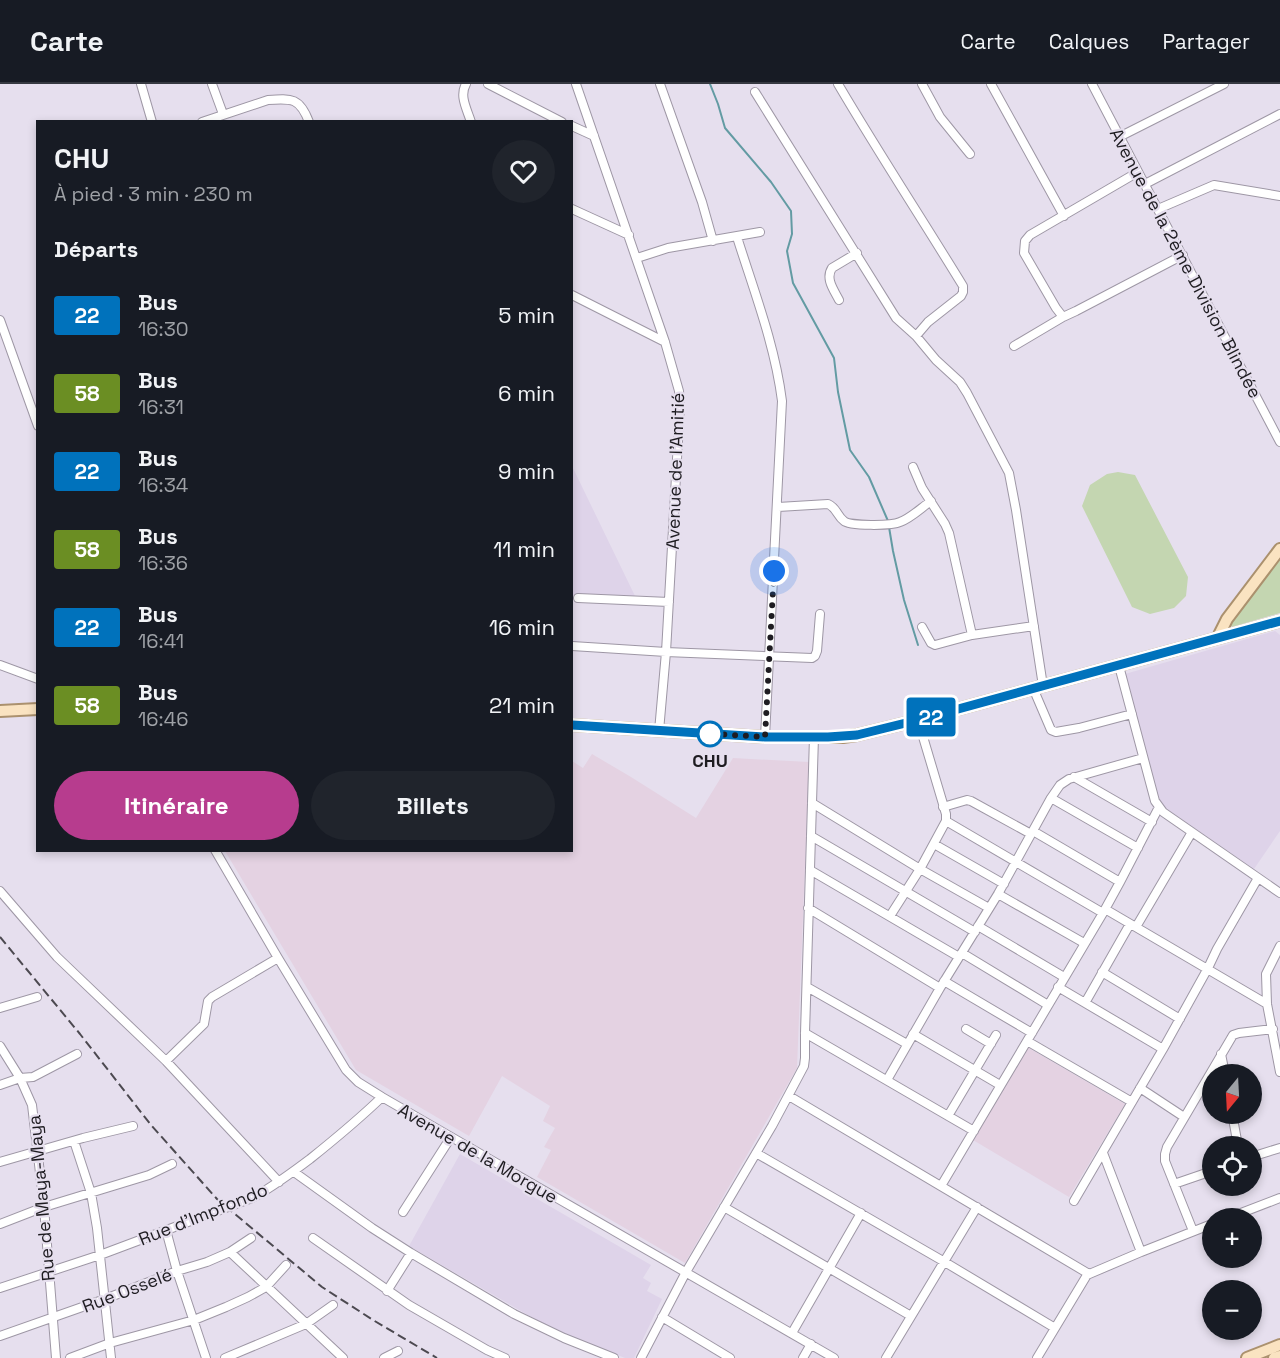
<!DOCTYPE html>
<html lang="fr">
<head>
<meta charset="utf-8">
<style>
	:root { --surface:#171b24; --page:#20242c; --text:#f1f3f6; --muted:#9ea1a6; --line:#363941; --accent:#b73c8e }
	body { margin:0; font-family:"Space Grotesk",sans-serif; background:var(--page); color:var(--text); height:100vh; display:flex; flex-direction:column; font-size:22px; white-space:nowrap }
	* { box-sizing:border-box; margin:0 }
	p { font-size:20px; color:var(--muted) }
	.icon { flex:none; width:33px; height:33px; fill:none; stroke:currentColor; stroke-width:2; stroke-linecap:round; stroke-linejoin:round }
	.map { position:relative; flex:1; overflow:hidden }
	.panel { position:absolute; left:36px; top:36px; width:537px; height:732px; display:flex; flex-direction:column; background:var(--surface); border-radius:0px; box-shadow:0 3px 9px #0003 }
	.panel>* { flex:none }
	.badge { padding:0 12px; border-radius:4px; font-size:21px; line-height:39px }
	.needle { width:39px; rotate:198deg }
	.buttons { position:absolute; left:1202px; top:980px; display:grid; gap:12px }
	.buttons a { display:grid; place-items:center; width:60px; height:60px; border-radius:50%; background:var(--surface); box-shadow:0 3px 9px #0003; font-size:30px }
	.you { position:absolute; width:30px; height:30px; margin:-15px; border:4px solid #fff; border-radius:50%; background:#1a73e8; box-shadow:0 0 0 9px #1a73e833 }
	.map>.badge { position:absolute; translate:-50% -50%; box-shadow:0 0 0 3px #fff }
	h2 { padding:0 18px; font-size:22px; line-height:54px }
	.round { display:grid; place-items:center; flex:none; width:63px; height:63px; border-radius:32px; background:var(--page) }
	.summary { display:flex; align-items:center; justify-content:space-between; height:102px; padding:0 18px }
	h1 { font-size:28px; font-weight:600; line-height:45px }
	.action { display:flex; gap:12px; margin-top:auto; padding:12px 18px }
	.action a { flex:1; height:69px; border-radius:36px; background:var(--accent); color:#fff; font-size:24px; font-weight:600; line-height:69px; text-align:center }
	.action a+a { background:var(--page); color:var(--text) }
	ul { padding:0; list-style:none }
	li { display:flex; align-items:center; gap:18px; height:78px; padding:0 18px }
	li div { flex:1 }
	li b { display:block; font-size:22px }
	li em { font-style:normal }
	li .badge { min-width:66px; font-weight:700; text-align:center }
	header { display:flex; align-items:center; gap:36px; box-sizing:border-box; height:84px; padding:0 30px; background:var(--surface); border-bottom:2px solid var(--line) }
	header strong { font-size:28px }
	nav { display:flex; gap:33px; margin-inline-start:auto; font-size:21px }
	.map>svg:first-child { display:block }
	.built { fill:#ded3e9 }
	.medical { fill:#e4d2e2 }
	.green { fill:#c4d6b1 }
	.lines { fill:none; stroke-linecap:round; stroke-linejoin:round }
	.stream { stroke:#639ba3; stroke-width:2 }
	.minor-casing { stroke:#9e97a5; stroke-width:10 }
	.major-casing { stroke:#ab916e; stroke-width:14 }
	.minor { stroke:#fff; stroke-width:8 }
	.major { stroke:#fae3c1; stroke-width:10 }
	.rail { stroke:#4c4950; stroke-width:2; stroke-dasharray:9 4.5; stroke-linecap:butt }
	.line-casing { stroke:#fff; stroke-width:14 }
	.line { stroke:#0072bc; stroke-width:9 }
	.walk { stroke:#1e1c21; stroke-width:6; stroke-dasharray:0 10.8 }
	.stop-dot { fill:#fff; stroke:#0072bc; stroke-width:3 }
	.labels { text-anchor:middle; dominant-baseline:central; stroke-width:4.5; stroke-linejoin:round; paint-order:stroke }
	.street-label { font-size:18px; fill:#1e1c21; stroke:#e6dfee }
	.stop-label { font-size:18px; font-weight:bold; fill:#1e1c21; stroke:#e6dfee }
</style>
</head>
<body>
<header>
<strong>Carte</strong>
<nav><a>Carte</a><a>Calques</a><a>Partager</a></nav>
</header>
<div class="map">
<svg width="1280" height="1274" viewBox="0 0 1280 1274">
	<rect width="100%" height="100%" fill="#e6dfee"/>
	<path class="built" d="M572,382L635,512L572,511Z
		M1275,547L1280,551V747L1254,785L1167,725L1162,720L1159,714L1125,590Z
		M460,1070L651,1181L643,1194L651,1199L647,1207L662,1215L634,1274H625L547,1242L409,1162Z"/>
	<path class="medical" d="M592,670L631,693L696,734L733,674L809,678L797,984L685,1179L537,1093L551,1066L544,1063L555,1044L543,1037L550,1022L502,992L469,1052L356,986L225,767L572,766V677L583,684Z
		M1027,963L1125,1020L1069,1113L973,1056Z"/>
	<path class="green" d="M1118,388L1135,391L1188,493L1186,512L1174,524L1150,530L1132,523L1082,422L1090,401L1107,390Z
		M1280,469V529L1232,543L1229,539Z"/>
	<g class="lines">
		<path class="stream" d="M710,0L718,20L725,44L771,98L791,127L792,150L787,167L793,199L834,274L838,308L850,366L869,393L888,437L893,467L904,516L918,561"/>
		<defs>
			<path id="minor" d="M141,0L152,38
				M212,0L223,30
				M466,0C459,12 467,25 471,38
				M488,0L562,38
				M576,0L665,258L679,307L680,322L666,568L659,647
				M660,0L702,118L713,157
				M838,0C878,68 922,135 963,202V208L961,212L928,238L916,252
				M922,0L940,33L970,70
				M991,0L1064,132
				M1092,0L1280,358
				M755,8L896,234L916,252L936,276L960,298L967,309L1009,389L1016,426L1043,602
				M202,38L268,16C292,14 300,14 309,38
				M572,42L594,52
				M1119,53L1224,0
				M1138,88L1030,151L1025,157L1024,169L1056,224L1063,233L1076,227L1183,171
				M1145,100L1280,30
				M572,125L629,151
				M1158,125L1214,101L1280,112
				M737,153C754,207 775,261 782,317L765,653
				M637,174L668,164L760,148
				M572,211L665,258
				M839,216C834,206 825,195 832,184L857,169
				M0,236L38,342
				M1014,262L1063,233
				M913,383L922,404L945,440L949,449L972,551
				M778,423L828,420C837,424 837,432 844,437C849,442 892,442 900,438C911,434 921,424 931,417
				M578,514L669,518
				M922,543L931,559L935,561L972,551L1034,542
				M572,562L666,568L812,574L815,572L817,567L820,530
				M0,581L38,595
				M1119,582L1155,717L1163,728L1280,809
				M1033,604L1051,646L1056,648L1079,644L1132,630
				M1074,693L1152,738
				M1051,714L1138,764
				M812,719L920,785L989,824
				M943,723L967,716L971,717L1031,750
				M946,737L1103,829
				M1033,747L1120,798
				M811,752L975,848
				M934,760L1004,800
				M215,766L278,874L346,986L358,998L382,1013L834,1274
				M810,786L959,873
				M0,807L57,873L166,977L279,1098
				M998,810L1084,859
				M808,824L940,904
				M1105,825L1267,920
				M890,832L920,785L946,737V730L918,636
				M978,842L1064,893
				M1136,843L1192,748
				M1280,862L1266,890L1267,920L1280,988
				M962,869L1048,921
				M1102,888L1180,935
				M944,897L1032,949
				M807,903L907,960
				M1058,903L1163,965
				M1085,919L1130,840
				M0,924L37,913
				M966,945L991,960
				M805,949L974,1047
				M913,950L1000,1001
				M1027,957L1132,1018
				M0,962L20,994L32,1021L44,1123L56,1274
				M1221,970L1225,990
				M166,977L204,940L208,917L212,913L278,874
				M887,996L940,904L998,810L1051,714L1060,701L1069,695L1143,674
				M0,1001L20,994L33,993L77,970
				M1140,1004L1184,1033
				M789,1012L1089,1190
				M1232,1029L1238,1062
				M948,1032L996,951
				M74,1057L91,1109L97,1144L111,1274
				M756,1069L943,1177L1055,1244
				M1103,1069L1141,1168
				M1251,1073L1280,1064
				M0,1078L83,1054L133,1042
				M294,1088L372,1144L411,1169L514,1230L564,1254L614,1274
				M1174,1100L1212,1087
				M941,1102L1103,829L1120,798L1159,723
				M1074,1117L1163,965L1208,884L1217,865L1258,794
				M724,1123L911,1232
				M403,1128L451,1053
				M1228,1134L1280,1114
				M0,1140L44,1123L149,1091L172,1080
				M166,1146L177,1187L206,1274
				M1193,1147L1165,1077V1070L1167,1063L1233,951L1239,949L1273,945
				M313,1154L409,1221L487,1266L505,1274
				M230,1168L343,1274
				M0,1204L100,1171L252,1114C273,1103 291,1089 310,1075C335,1055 359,1035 382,1013
				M387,1207L411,1169
				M662,1233L730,1274
				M792,1249L861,1129
				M0,1252L105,1215L177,1187L207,1178L230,1168L251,1154
				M70,1274L110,1259L194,1236L226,1223L248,1213L266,1203L286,1181
				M225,1274L306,1240L333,1221
				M384,1274L398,1267
				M641,1274L686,1188L772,1042L804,982L805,974V949L814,653
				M803,1274L811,1260
				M886,1274L977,1123
				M1037,1274L1087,1191L1141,1168L1212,1140"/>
			<path id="major" d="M1218,553L1227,535L1280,465
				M0,627L38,625
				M572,641L765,653H843L857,651L918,636L1280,537
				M1247,1274L1280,1261
				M1274,1274L1280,1272"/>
		</defs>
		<use href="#minor" class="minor-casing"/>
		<use href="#major" class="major-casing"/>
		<use href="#minor" class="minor"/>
		<use href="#major" class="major"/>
		<path class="rail" d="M0,853L80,950L151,1041L217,1115L322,1203L373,1236L437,1274"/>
	</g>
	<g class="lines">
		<defs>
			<path id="line" d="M572,641L765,653H828L857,651L918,636L1280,537"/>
		</defs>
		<use href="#line" class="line-casing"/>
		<use href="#line" class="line"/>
		<path class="walk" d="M710,650L701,649L765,653L774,487"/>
	</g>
	<circle class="stop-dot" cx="710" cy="650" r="12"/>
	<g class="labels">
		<g class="street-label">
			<text transform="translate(1186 179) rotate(62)">Avenue de la 2ème Division Blindée</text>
			<text transform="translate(675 387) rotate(-88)">Avenue de l'Amitié</text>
			<text transform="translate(478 1069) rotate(30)">Avenue de la Morgue</text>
			<text transform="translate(41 1114) rotate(-95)">Rue de Maya-Maya</text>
			<text transform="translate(203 1130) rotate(-22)">Rue d'Impfondo</text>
			<text transform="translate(127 1206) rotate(-21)">Rue Osselé</text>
		</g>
		<g class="stop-label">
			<text x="710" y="676">CHU</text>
		</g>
	</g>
</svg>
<div class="buttons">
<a><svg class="needle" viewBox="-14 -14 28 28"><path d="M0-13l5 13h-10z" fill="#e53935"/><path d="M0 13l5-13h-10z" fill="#9ea1a6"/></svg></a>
<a><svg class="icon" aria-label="locate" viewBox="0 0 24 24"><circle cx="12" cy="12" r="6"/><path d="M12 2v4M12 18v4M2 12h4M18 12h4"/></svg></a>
<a>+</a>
<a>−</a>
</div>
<div class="you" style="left:774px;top:487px"></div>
<b class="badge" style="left:931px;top:633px;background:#0072bc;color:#fff">22</b>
<section class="panel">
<div class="summary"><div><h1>CHU</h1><p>À pied · 3 min · 230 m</p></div><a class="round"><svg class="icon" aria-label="heart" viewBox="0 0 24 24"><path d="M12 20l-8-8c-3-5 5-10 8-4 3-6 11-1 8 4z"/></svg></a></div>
<h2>Départs</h2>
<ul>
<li><span class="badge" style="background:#0072bc;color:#fff">22</span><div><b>Bus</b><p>16:30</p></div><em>5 min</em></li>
<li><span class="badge" style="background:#6b8e23;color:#fff">58</span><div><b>Bus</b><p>16:31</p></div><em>6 min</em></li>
<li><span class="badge" style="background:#0072bc;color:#fff">22</span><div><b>Bus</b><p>16:34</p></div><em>9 min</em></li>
<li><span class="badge" style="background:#6b8e23;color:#fff">58</span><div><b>Bus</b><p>16:36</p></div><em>11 min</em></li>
<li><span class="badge" style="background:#0072bc;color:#fff">22</span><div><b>Bus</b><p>16:41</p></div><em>16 min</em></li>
<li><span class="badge" style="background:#6b8e23;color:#fff">58</span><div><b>Bus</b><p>16:46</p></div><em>21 min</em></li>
</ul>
<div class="action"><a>Itinéraire</a><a>Billets</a></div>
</section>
</div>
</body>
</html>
